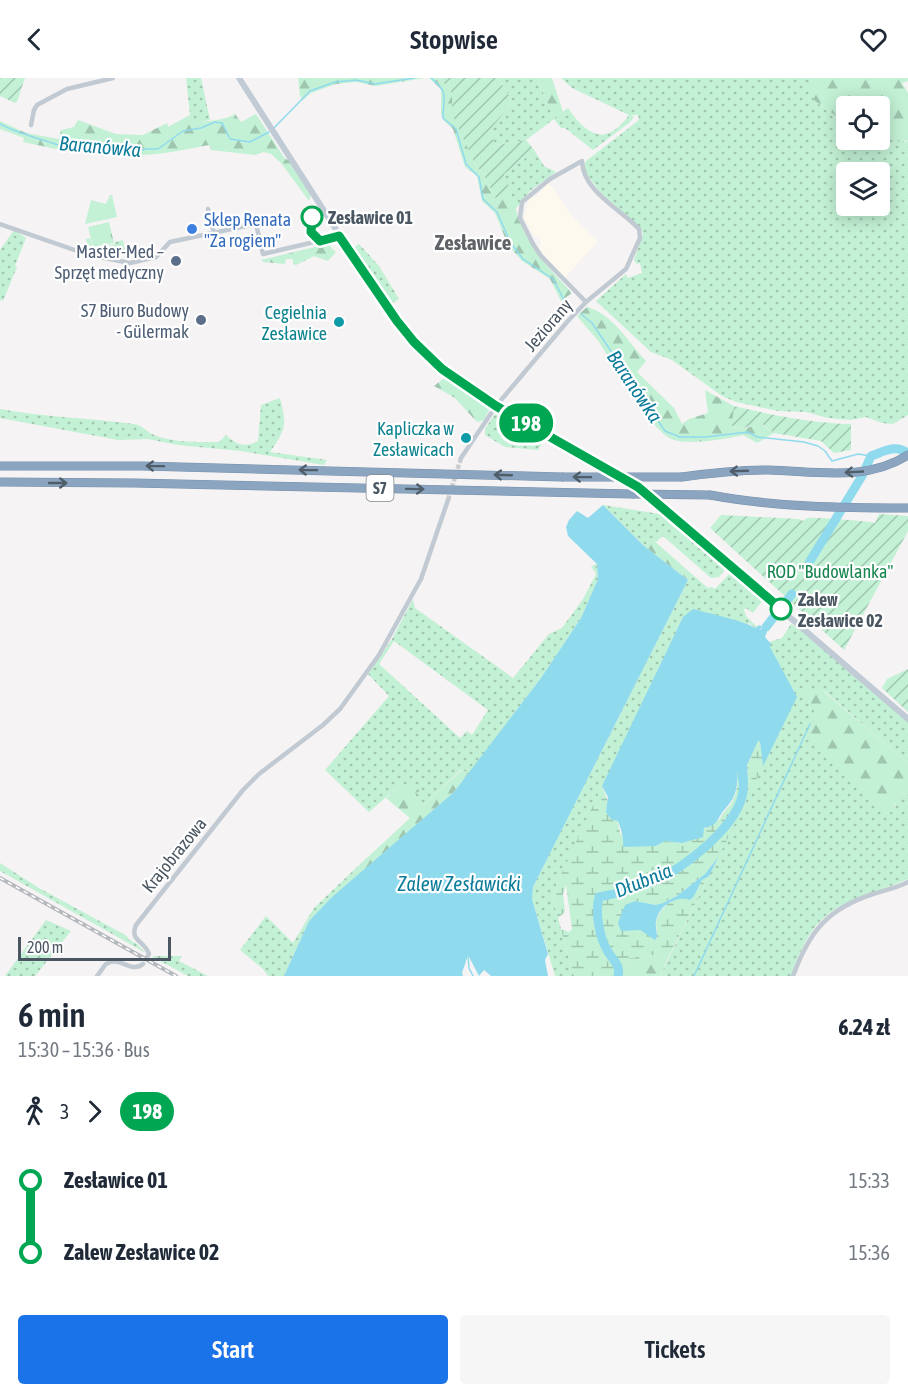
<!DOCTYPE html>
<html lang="en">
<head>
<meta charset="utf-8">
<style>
	:root { --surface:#fff; --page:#f6f6f7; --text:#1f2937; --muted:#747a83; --accent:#1a73e8 }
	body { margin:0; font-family:"Asap Condensed",sans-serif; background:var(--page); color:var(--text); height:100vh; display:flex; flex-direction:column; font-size:22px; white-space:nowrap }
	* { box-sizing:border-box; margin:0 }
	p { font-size:20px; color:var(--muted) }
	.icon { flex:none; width:33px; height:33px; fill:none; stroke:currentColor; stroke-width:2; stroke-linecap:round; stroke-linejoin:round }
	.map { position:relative; height:898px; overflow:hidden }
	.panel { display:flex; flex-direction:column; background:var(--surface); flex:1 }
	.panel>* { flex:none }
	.badge { padding:0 12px; border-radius:20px; font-size:21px; line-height:39px }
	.fabs { position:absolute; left:836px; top:18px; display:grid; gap:12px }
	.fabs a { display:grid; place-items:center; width:54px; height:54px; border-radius:6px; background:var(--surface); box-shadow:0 3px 15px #0003; font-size:30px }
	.scale { position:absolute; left:18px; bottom:15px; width:153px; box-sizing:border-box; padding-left:6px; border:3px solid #4a5661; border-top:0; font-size:16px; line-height:21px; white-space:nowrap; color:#4a5661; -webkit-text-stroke:4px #fff; paint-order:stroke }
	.map>.badge { position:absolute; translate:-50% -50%; box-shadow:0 0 0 3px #fff }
	.legs { display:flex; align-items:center; gap:9px; height:66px; padding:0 18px; font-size:20px }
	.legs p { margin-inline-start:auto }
	.headline { display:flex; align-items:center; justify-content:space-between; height:102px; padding:0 18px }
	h1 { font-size:33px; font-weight:600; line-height:45px }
	.action { display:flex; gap:12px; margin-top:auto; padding:12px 18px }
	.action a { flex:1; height:69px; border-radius:6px; background:var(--accent); color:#fff; font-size:24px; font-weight:600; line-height:69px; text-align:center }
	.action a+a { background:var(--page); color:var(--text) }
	ul { padding:0 18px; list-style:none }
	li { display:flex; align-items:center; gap:21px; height:72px; font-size:22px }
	li i { display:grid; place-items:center; width:9px; height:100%; margin:0 8px; background:currentColor }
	li i::after { content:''; width:15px; height:15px; margin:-8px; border:4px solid; border-radius:50%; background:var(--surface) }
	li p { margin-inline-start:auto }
	li:first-child i { background:linear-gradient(#0000 50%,currentColor 0) }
	li:last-child i { background:linear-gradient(currentColor 50%,#0000 0) }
	header { display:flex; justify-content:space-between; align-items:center; height:78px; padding:0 18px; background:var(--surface); font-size:27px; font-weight:600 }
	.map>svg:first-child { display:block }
	.commercial { fill:#fdf9ef }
	.grass { fill:url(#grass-dots); fill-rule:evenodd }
	.forest { fill:url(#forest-firs) }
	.wetland { fill:url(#wetland-marsh) }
	.park { fill:url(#park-tufts) }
	.garden { fill:url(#garden-furrows) }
	.pitch { fill:#c3f1d5 }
	.water { fill:#90daee }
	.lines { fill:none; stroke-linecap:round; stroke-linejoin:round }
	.stream { stroke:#90daee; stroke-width:1.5 }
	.river { stroke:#90daee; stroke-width:9 }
	.street-tunnel { stroke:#caccce; stroke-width:4.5; stroke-dasharray:4.5 2; stroke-linecap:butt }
	.highway-casing { stroke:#7690ad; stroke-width:9 }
	.street { stroke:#c1cad2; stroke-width:4.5 }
	.secondary { stroke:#c1cbd6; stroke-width:6 }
	.highway { stroke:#8ba5c1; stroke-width:8 }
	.rail-casing { stroke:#b5b8bd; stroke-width:4 }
	.rail { stroke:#fff; stroke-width:1.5; stroke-dasharray:4.5; stroke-linecap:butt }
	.highway-bridge-casing { stroke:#7690ad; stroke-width:9; stroke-linecap:butt }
	.highway-bridge { stroke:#8ba5c1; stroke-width:8 }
	.oneway { stroke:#505e6b }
	.line-1-casing { stroke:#fff; stroke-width:14 }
	.line-1 { stroke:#00a651; stroke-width:9 }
	.stop-1-dot { fill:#fff; stroke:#00a651; stroke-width:3 }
	.shop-dot { fill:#3f7fe0; stroke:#fff; stroke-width:2 }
	.service-dot { fill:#5c6f8a; stroke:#fff; stroke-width:2 }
	.culture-dot { fill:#0f9aa8; stroke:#fff; stroke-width:2 }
	.labels { text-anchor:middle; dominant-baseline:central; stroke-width:4.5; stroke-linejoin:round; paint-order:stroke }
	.shield { fill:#fff; stroke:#808990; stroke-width:1.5 }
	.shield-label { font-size:16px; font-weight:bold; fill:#4a5661 }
	.stop-label { font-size:18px; font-weight:bold; fill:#4a5661; stroke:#fff; text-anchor:start }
	.shop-label { font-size:18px; fill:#366cbe; stroke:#fff; text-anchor:start }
	.service-label { font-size:18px; fill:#4e5e75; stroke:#fff; text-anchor:end }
	.culture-label { font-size:18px; fill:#0d838f; stroke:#fff; text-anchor:end }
	.street-label { font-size:18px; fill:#4a5661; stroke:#fff }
	.park-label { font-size:18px; fill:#17864f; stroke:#fff }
	.water-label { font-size:20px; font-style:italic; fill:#0c7c9b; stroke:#fff }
	.quarter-label { font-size:21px; font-weight:bold; fill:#5f6368; stroke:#fff }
</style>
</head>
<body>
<header><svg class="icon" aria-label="back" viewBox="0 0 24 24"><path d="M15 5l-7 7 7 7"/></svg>Stopwise<svg class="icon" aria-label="heart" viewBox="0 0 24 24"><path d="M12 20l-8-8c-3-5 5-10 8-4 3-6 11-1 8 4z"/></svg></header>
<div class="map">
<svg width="908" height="898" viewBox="0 0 908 898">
	<defs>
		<pattern id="grass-dots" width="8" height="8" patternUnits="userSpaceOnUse" patternTransform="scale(1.5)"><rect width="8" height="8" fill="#c3f1d5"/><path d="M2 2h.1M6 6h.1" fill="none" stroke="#a0c6b0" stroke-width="1.8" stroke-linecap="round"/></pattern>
		<pattern id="forest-firs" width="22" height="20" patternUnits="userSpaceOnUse" patternTransform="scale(1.5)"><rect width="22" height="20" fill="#c3f1d5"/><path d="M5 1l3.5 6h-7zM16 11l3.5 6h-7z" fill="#a0c6b0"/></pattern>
		<pattern id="wetland-marsh" width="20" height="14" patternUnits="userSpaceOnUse" patternTransform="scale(1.5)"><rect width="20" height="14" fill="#c3f1d5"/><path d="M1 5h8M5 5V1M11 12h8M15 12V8" fill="none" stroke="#a0c6b0"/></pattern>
		<pattern id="park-tufts" width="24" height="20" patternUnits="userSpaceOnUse" patternTransform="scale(1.5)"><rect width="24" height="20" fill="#c3f1d5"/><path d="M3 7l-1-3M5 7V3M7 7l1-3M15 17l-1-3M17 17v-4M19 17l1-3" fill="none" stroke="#a0c6b0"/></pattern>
		<pattern id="garden-furrows" width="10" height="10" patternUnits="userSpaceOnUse" patternTransform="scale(1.5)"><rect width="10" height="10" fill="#c3f1d5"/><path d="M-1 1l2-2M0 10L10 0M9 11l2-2" fill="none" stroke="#a0c6b0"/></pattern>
	</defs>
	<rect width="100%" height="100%" fill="#f5f3f3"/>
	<path class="commercial" d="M548,104L573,139L598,163L564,201L539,170L541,163L533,156L524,140L529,121L538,117Z"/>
	<path class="grass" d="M186,0H201L210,42L191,46Z
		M498,0H537L554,40L568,30C587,58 606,69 629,37L572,10L561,0H805L812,3L815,23L846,45V62H879V56L905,64L908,62V337L893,346L882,345L866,339L851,342L828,340L806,334L778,333L736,324L722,318L672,282L651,274L596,223L626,196L628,200L642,195L640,185L637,186L634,182L643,156L641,151L599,113L583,91L586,83L639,42L638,37H631L634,39L629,45L593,72L565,50H561L554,41L526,62L495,67L489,53L513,24ZM846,94H879V128H846Z
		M535,73L544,88L556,94L530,113L515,132L504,96Z
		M14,152L26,160L15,188L17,189L3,223L0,222V172Z
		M90,160L93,171L115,166V164L123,162L126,175L109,179L89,174L86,161Z
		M359,166L379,188L399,221L393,225L388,223L353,170Z
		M280,320C287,347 286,351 270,374L327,382L324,387L241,373L178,367L148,361L118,362L0,340V331C44,339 89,340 134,346C142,347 147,354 154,357C174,365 198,364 219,364L226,357C237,367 244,370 258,363L261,327Z
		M501,336L544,362L538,372L505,369L485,357V351L494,337Z
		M603,427L666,437L726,490L719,499L711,500L663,458L656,464L652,461L644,468Z
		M597,486L598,501L581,540L541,600L469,695L461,692L423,727L414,716L420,713L399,708L369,734L325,692L389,618L368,596L392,561L413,521L415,530L513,600L549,556L562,550L583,521L596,496L591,488ZM394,563L488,632L472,657L467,653L460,660L379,586Z
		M732,493L763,522L753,535L746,530L744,532L746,538L756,548L760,547L755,550L750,546V544L748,547L742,545L743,542L741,545L683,539L554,812L553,822L574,898H555L532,821L533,809L688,502L693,497L708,510L712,509L715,511Z
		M791,546L804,554L908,644V685L824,613L814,628L816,637L878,731L895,729L896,721L901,715L908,716V801C843,829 817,822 791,898H660L796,619L770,569L769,564L782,560Z
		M0,785L39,810L127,858L128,861L137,866L146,875L0,793Z
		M357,789L362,794L332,819L309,843L284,898H268L263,891L240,872L266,838L293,865L314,830Z
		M46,842L71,853L35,898H5Z
		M151,878H182L179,883L208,898H188Z"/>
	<path class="forest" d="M298,0H425L376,8L356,4L336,6L311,15L303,22L300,18Z
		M429,0H440L452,15V32L476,88L483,95L496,121L511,114C523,164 538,178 572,215L561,223L550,201L522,183L508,167L495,135L482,123L477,98L465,89L453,51L443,42L441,36V11Z
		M537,0H552L563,34L554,40Z
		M806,0H908V3L902,5L908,15V62L900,64L879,56V28H846V45L815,23L809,13L812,3Z
		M235,36L241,44L256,36L285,81L289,82L311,117L309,123L281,85L271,76L264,74L255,77L211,72L209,67C187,71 157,78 134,77C111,75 78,57 56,71L23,64L24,60L0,51V43L26,55L59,61L61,52L74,49L78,42L116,56L143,57L167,45L168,49L190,37L192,45C207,42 222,44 235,36Z
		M331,165V170L336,174L328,183L314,178L296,187L293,186V181H286L285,186L263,184L261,182Z
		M587,229C613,236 628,264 646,283L637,294L674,330L682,346L689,341L708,335L705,312L734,328L733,349L741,351L761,346L774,355L757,365L743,357C728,361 689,367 674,362C650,354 614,286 598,263C592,255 584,247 577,238Z
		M447,298L490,330L484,342L477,344L455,320L434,308Z
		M652,461L693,497L688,502L644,468Z
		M811,610L823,613L908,685V716L901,715C895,722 896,728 890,735L878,732C865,707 827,682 807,658C816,636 818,634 804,614Z
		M462,692L469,695L454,714L362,794L357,789L410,740L386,720L399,708L412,707L420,713L414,716L423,727Z
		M654,877L667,882L660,898H619L629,880Z"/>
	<path class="wetland" d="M758,663L760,664L763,688L719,778L705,796L677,818L663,825L656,827L635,823L633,852H640L657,859L656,843L660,834L669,824L678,820L694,818L702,802L709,798L667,882L654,877L629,880L619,898H574L561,851L569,854L572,851L566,807L563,816L565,834L558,840L553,822L554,812L602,708L615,741L618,743L620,755L630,767L656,768L665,763L682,765L720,741C723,733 728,731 732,724C737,715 738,706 737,695L740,697L743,709L748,702L747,687Z"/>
	<path class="park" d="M109,144L114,165L93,169L88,149Z"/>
	<path class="garden" d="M0,0H25L17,24L15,25L0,18Z
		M440,0H498L513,24L489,53L496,67L526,62L535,73L504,96L511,114L496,121L483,95L476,88L452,36V15Z
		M734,328C771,337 812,345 851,346V372L834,375L821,363L774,355L762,346L757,351L749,348L741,351L732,348Z
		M879,436L908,438V453L844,572L710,450L721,437L799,441L803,443C804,442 806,441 807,440C812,439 867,443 875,445Z
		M908,591V634L882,610L887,601Z"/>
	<path class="pitch" d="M110,117H112L117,139L85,146L91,122L106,126Z"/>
	<path class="water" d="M603,427L644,468L688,502L533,809L532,821L548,876L545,882L548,898H491L484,892L479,898L468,877L462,895L463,898H284L309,843L332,819L454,714L541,600L581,540L598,501L597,486L568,458L566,449L569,442L577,433L588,440Z
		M693,531C708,535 745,543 755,550L760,547L762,549L760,552L764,549L767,554L765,559L771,566L770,569L797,619L709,798L702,802L694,818L690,822C676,817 658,828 656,844C655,848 657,854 657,859L655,862L640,852L621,853L618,845L625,827L635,823L656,827L663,825L677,818L705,796L719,778L763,688L760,664L758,663L747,687L748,702L747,712L743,709L740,697L737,695C738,711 735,720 725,731C717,739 720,747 704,750L703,759L682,765L665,763L656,768L623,769C624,760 621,751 618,743L611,741L606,734L608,719L602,708L683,539Z"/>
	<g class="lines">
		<path class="stream" d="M431,0C450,16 443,18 443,40L456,51L466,86L479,99L483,121L497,134L510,164L523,181L553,201L564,222L573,230
			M0,46C18,56 38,60 58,67L65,64L80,63L136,74L146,71H158L183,53L201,50L215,44L222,45L230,61L250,64L269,54
			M273,51L310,13L335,4L356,2L375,6L414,0
			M581,236L592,245L665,353L680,359H705L748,354L757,359L804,364L818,368L825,373L832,383L858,376L871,378
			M468,877L469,890L473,898
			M694,898L810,646"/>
		<path class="river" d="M810,483L862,398L871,378C883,374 897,365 908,376
			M766,549L792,516
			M618,898C621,886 612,882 607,872C599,858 595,834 599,819C621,815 645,808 665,798C694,781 753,737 742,698"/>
		<path class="street-tunnel" d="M448,422L461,380"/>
		<defs>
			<path id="highway" d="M0,388H142L562,399
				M682,399C711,395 740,392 769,392C815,393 867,404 908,377
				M0,404L135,405L632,416
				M710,417C775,429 841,430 908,430"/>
		</defs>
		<use href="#highway" class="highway-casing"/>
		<path class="street" d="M31,47L34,32L37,27L67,11L113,0
			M208,131L214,155
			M0,146L89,177L130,185L156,179L170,164L256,146L263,176L340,158
			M461,380L496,328L567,244L586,224L626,191L640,160L639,151C621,131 583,114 582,83L550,101L522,124L520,140L533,166L541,178L586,224
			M147,879L149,876C145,863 129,863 136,847L243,712L259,696L323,647L340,631L379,577L421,501L448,422
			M97,898C100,895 103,889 106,886C119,877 131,896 143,886
			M793,898C809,854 827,831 873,816C885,812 897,810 908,804"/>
		<path class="secondary" d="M239,0L376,214L404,253L424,274L454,300L496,328L638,409L908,641"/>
		<use href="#highway" class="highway"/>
		<defs>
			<path id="rail" d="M0,800L176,898"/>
		</defs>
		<use href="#rail" class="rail-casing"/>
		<use href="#rail" class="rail"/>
		<defs>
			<path id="highway-bridge" d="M562,399H682
				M632,416L710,417"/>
		</defs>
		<use href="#highway-bridge" class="highway-bridge-casing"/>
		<use href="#highway-bridge" class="highway-bridge"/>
	</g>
	<defs><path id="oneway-shaft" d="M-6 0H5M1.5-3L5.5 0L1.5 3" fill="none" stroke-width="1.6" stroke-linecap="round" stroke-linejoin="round" transform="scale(1.5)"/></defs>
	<g class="oneway">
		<use href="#oneway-shaft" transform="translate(155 388) rotate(-179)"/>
		<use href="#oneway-shaft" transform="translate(308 392) rotate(-179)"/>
		<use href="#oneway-shaft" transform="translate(739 393) rotate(178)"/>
		<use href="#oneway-shaft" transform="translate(854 394) rotate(177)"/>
		<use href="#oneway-shaft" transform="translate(503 397) rotate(-178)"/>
		<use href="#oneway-shaft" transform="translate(582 399) rotate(-179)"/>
		<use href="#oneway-shaft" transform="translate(58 405)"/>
		<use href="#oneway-shaft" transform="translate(415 411) rotate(1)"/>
	</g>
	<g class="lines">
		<defs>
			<path id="line-1" d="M312,139L311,154L320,163L339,158L397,243L414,264L442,291L496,328L638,409L781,531"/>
		</defs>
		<use href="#line-1" class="line-1-casing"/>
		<use href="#line-1" class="line-1"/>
	</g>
	<g class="stop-1-dot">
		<circle cx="312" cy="139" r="10"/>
		<circle cx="781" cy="531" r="10"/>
	</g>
	<circle class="shop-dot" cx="192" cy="151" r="6"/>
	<g class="service-dot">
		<circle cx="176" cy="183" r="6"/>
		<circle cx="201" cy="242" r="6"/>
	</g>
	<g class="culture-dot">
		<circle cx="339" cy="244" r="6"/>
		<circle cx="466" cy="360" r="6"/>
	</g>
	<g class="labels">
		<rect class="shield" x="366.5" y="397" width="27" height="26" rx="4.5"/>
		<g class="shield-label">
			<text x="380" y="410">S7</text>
		</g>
		<g class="stop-label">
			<text x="328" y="139">Zesławice 01</text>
			<text x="798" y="521">Zalew<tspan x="798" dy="21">Zesławice 02</tspan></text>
		</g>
		<g class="shop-label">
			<text x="204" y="141">Sklep Renata<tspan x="204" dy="21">"Za rogiem"</tspan></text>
		</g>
		<g class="service-label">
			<text x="164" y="173">Master-Med –<tspan x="164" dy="21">Sprzęt medyczny</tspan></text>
			<text x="189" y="232">S7 Biuro Budowy<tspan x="189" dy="21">- Gülermak</tspan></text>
		</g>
		<g class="culture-label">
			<text x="327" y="234">Cegielnia<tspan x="327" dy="21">Zesławice</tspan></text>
			<text x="454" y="350">Kapliczka w<tspan x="454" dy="21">Zesławicach</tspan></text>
		</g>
		<g class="street-label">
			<text transform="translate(548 247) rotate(-49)">Jeziorany</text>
			<text transform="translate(174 777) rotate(-51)">Krajobrazowa</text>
		</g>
		<g class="park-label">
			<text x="830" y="493">ROD "Budowlanka"</text>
		</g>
		<g class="water-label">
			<text transform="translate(100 68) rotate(5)">Baranówka</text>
			<text transform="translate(635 308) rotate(56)">Baranówka</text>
			<text transform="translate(643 802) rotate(-22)">Dłubnia</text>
			<text x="459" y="805">Zalew Zesławicki</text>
		</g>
		<g class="quarter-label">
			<text x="473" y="164">Zesławice</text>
		</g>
	</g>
</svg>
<div class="fabs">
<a><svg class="icon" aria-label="locate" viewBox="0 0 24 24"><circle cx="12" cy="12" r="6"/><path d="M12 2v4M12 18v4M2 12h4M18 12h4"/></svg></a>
<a><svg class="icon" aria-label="layers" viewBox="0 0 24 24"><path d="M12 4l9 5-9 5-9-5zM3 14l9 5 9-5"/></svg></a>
</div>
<div class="scale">200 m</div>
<b class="badge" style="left:526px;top:345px;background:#00a651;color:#fff">198</b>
</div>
<section class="panel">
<div class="headline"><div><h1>6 min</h1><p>15:30 – 15:36 · Bus</p></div><b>6.24 zł</b></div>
<div class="legs"><svg class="icon" aria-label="walk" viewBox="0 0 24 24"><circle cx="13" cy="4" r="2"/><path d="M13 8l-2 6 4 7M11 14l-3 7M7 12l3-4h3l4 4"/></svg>3<svg class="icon" aria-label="forward" viewBox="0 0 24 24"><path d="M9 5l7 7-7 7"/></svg><b class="badge" style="background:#00a651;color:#fff">198</b></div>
<ul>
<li><i style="color:#00a651"></i><b>Zesławice 01</b><p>15:33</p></li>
<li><i style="color:#00a651"></i><b>Zalew Zesławice 02</b><p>15:36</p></li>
</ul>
<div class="action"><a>Start</a><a>Tickets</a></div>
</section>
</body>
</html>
